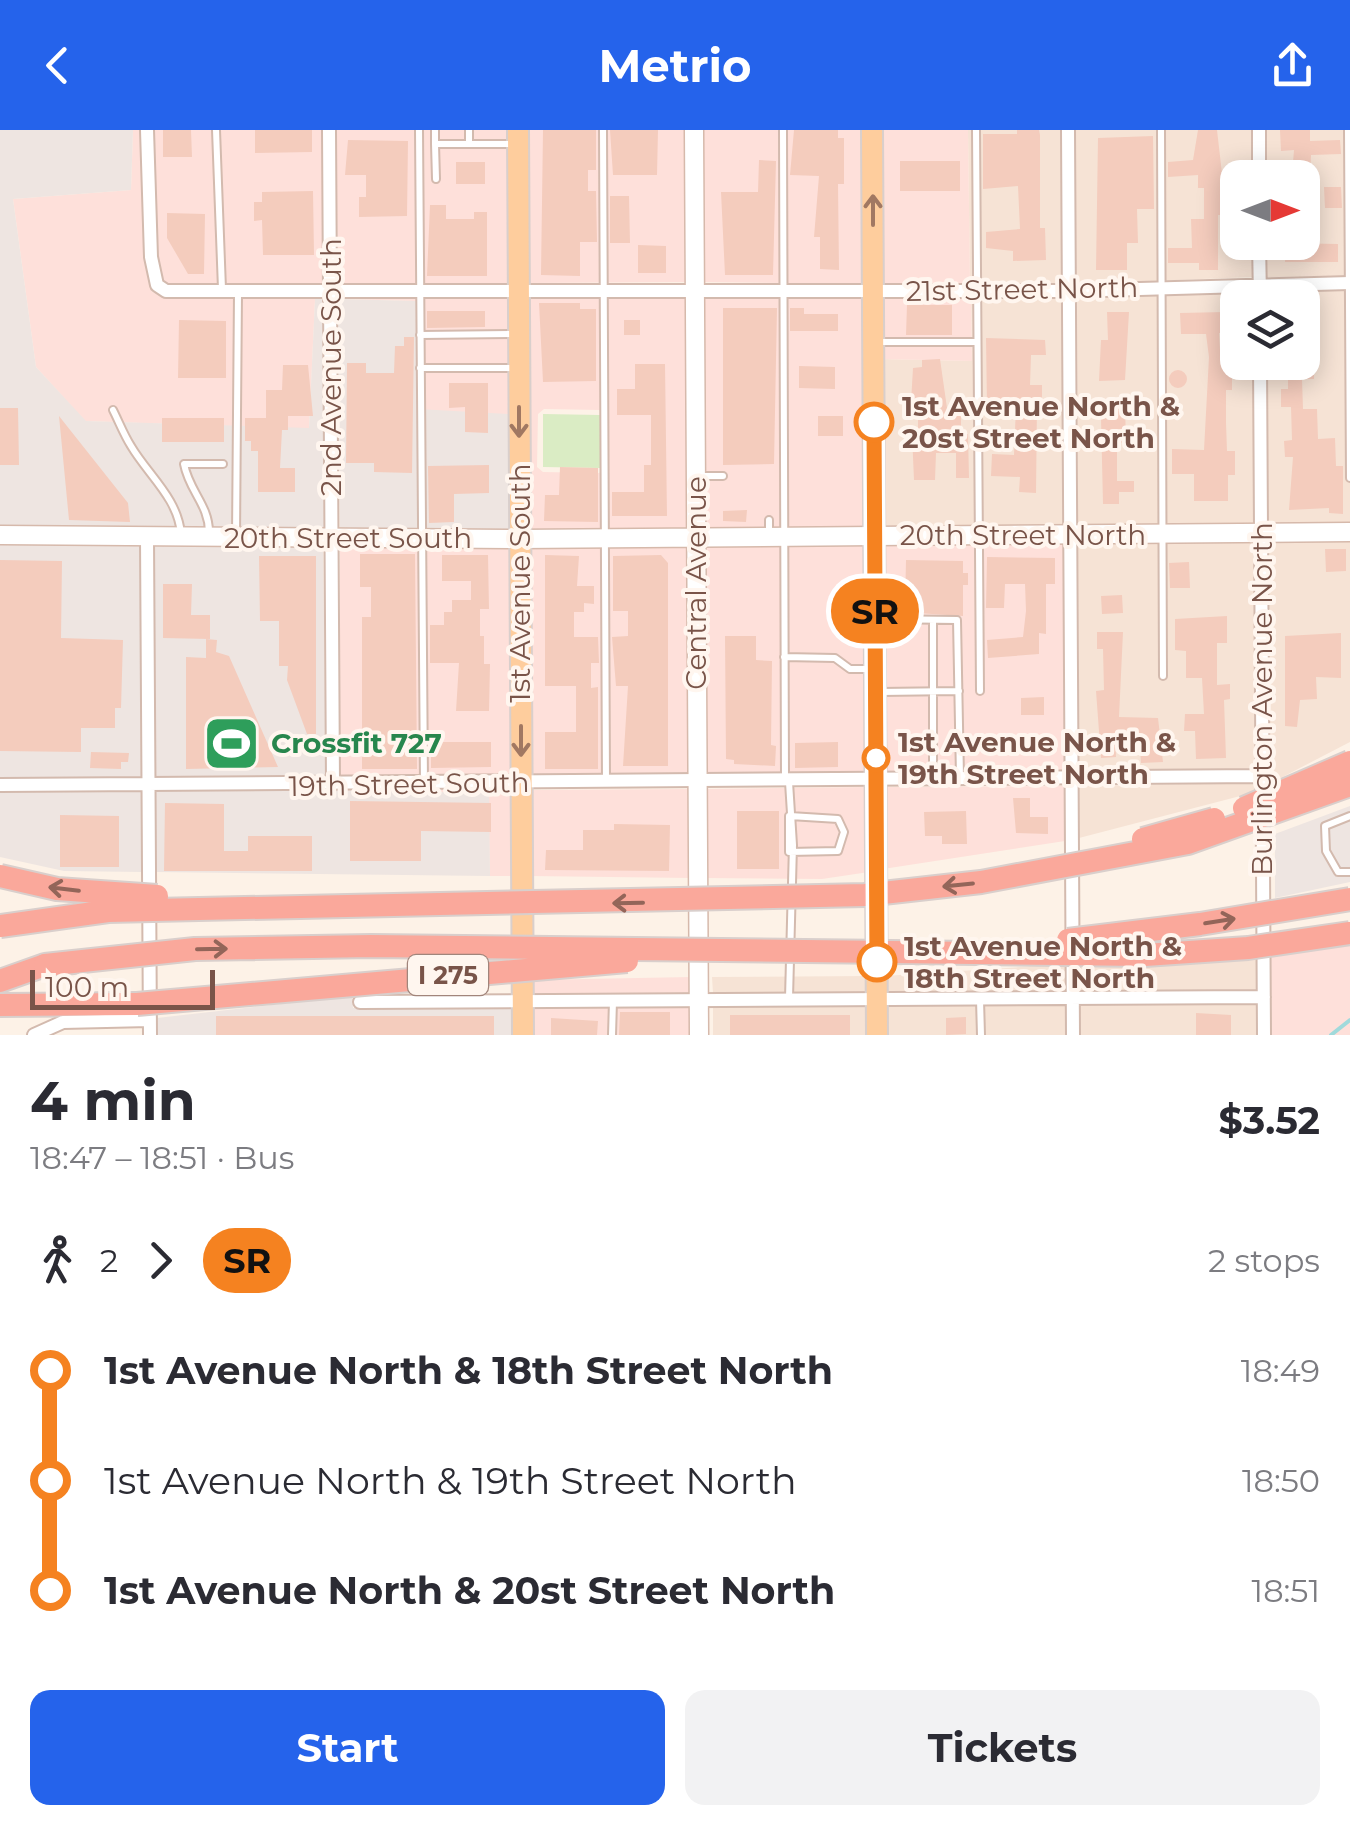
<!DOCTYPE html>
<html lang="en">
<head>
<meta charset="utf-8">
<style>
	:root { --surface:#fff; --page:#f2f2f3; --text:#2b2b33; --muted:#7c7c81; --accent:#2563eb }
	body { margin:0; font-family:Montserrat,sans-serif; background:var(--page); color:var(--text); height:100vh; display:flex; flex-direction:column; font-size:38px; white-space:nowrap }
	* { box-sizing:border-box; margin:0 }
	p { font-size:32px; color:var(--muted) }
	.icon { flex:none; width:55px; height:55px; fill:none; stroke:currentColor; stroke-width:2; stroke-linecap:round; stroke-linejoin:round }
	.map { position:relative; height:905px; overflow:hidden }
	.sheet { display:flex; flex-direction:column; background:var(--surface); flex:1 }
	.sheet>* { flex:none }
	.badge { padding:0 20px; border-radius:32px; font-size:35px; line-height:65px }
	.needle { width:65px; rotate:90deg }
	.controls { position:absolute; left:1220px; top:30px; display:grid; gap:20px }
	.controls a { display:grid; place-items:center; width:100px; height:100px; border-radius:20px; background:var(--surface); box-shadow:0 5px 25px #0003; font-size:50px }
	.scale { position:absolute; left:30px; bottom:25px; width:185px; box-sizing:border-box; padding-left:10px; border:5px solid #795449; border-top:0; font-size:28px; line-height:35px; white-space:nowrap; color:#795449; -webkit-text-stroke:8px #fff6ef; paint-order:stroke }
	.map>.badge { position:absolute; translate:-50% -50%; box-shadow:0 0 0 5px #fff }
	.legs { display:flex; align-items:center; gap:15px; height:110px; padding:0 30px; font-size:32px }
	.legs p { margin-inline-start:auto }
	.overview { display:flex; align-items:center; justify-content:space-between; height:170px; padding:0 30px }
	h1 { font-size:55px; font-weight:700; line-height:75px }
	.button { display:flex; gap:20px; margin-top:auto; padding:20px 30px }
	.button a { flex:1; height:115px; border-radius:20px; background:var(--accent); color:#fff; font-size:40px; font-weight:700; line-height:115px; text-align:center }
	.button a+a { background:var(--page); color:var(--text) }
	ul { padding:0 30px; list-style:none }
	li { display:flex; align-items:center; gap:35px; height:110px; font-size:38px }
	li i { display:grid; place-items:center; width:15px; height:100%; margin:0 12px; background:currentColor }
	li i::after { content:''; width:25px; height:25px; margin:-12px; border:8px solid; border-radius:50%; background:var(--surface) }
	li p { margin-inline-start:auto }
	li:first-child i { background:linear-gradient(#0000 50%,currentColor 0) }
	li:last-child i { background:linear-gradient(currentColor 50%,#0000 0) }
	header { display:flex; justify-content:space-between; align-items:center; height:130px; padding:0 30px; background:var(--accent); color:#fff; font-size:45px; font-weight:700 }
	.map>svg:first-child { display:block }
	.residential { fill:#f6e3d5 }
	.commercial { fill:#fee0da; fill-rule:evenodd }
	.industrial { fill:#eee5e1 }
	.green { fill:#daecc4 }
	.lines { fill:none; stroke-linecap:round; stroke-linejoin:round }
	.stream { stroke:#a0dadb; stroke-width:4 }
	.building { fill:#f4ccbd }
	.lane-casing { stroke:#d3baae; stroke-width:10 }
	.street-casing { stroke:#d3baae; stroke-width:16 }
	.secondary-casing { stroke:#d6b9ab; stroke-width:21 }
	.primary-casing { stroke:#d9cfcc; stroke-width:24 }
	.highway-casing { stroke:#d9cfcc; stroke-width:26 }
	.lane { stroke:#fff; stroke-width:6 }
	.street { stroke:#fff; stroke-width:12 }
	.secondary { stroke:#fff; stroke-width:18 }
	.primary { stroke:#fecd9d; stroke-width:20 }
	.highway { stroke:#faa89b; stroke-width:22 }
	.highway-bridge-casing { stroke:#d9cfcc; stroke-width:26; stroke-linecap:butt }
	.highway-bridge { stroke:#faa89b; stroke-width:22 }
	.oneway { stroke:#a17862 }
	.oneway2 { stroke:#936559 }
	.line-1-casing { stroke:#fff; stroke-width:22 }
	.line-1 { stroke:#f58220; stroke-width:15 }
	.stop-1-dot { fill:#fff; stroke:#f58220; stroke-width:5 }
	.labels { text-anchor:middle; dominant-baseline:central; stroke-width:8; stroke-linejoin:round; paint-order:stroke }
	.shield { fill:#fff6ef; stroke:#a1857b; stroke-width:2.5 }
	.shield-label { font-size:25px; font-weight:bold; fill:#795449 }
	.street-label { font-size:28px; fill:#795449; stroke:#fff6ef }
	.stop-label { font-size:28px; font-weight:bold; fill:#795449; stroke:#fff6ef; text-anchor:start }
	.leisure-label { font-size:28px; font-weight:bold; fill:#27864d; stroke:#fff6ef; text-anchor:start }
</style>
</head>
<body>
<header><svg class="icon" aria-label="back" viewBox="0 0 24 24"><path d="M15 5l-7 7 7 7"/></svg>Metrio<svg class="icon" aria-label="share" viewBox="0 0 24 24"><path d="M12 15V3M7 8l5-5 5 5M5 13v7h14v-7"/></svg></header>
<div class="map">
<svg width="1350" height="905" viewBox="0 0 1350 905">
	<rect width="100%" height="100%" fill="#fdf2e7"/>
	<path class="residential" d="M968,0H1061L1062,154H970Z
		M1076,0H1252V47L1238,48V112L1252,113V147L1076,154Z
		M1266,0H1350V146L1267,147L1266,113L1302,112V48L1266,47Z
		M1350,159V395L1268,397L1267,233L1302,232V168L1267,167V160Z
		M1253,160V167L1238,168V232L1253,233L1254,397L1078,400L1077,167Z
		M971,167H1062L1064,400L881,398L880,229L972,231Z
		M1350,408V612L1269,654L1268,409Z
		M1254,410L1255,640L1079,643L1078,413Z
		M1255,653V660L1248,664L1079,708V656Z
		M1256,823V861H1080V834Z
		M1066,834V862L884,863V846Z
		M870,846V863H713L712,847Z
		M1256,873V905H1081L1080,874Z
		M1066,874V905H884V875Z
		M870,875V905H713V876Z"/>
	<path class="commercial" d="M133,0H140L144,127L152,162L186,169L324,168L315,170L309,299L85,291L36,237L13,69L131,60Z
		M154,0H322L324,156L169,155L163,151L158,126Z
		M336,0H511V153L338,155Z
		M525,0H687L688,152L526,153Z
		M701,0H865L866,154L702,152Z
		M879,0H968L970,154H880Z
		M688,164L689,400L527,402L526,166ZM544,279L600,280L606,285V338L599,343L543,342L537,337L538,284Z
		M702,165L866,167L867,398L703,400Z
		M511,166L512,402L417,279L416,171L338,169Z
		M880,167H971L972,231L880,229Z
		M867,411L869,645L704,646L703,412Z
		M882,411L1064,413L1065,644L883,645Z
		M689,413L690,646L528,647L527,415Z
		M340,414L513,419L514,647L340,648Z
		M1065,656V711L883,739V657Z
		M869,657V742L822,749L705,748V659Z
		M690,659L691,748L529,746V660Z
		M331,660H514L515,746H490L488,664Z
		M1350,814V905H1271L1270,821Z
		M691,847V864L530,865V850Z
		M692,876V905H530V877Z"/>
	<path class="industrial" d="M0,0H133L131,60L13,69L36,237L86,291L309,298L315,169H324L325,402L0,398Z
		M338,169L416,171L418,279L508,284L512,402H340Z
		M0,411L140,414L141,648H0Z
		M154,414H323L326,648H155Z
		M331,660L489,663L490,746L156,742L155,661Z
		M0,661H141L142,742L64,741L0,727Z
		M1350,676V752L1275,768V704Z
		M352,866L353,878L515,877V905H157V888Z"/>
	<path class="green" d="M543,284L600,285V338L543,337Z"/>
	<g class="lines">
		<path class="stream" d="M1331,905L1350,890"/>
	</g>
	<path class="building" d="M163,0H191L192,27H163Z
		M255,0H312V22L255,23Z
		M543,0H596V40H588V61H596L597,112H580V146L541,145Z
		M610,0H658L657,45H613Z
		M794,0H838V8H844V54H838L839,140L820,139V107H814L819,46L790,45Z
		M1017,0H1039L1040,5V98H1045L1046,130L1013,131V121L986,118V102L1020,99L1018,56L983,59V4H1017Z
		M1198,0H1217L1224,61V85H1218V140H1199V133H1168V118H1192L1191,89H1204V58H1198V45L1168,47V32L1193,30Z
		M1280,0H1310V11L1340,10L1341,24L1311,25L1310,46L1292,45L1294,20L1281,21Z
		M1153,6L1154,79H1137L1138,113H1127V140H1096L1098,8Z
		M348,10L408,11L407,86L359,87V67H366V45H345Z
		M759,30L776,31L773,145H725L721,62H758Z
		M900,31H960V61H900Z
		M456,32H485V54H456Z
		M1324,57H1341L1342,78H1325Z
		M313,61L314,125H263L262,90L254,91V72H262V62Z
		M610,66H629L630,113H610Z
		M430,75H446V89H474V82H487V146H427Z
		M167,83L205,84L204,144H188L167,108Z
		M1286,113L1338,114V132H1285Z
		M638,115L666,116V143H638Z
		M539,173H580V179H596V251L543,252Z
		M907,175H952V205H906Z
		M723,178H777L774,334L723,335Z
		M790,178H804V184H838V201H790Z
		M427,181H485V197L427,198Z
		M1107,182H1129L1125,250L1099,251L1101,210H1108Z
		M1225,182V203H1219L1221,237H1232V260H1226V293L1227,321H1235V345H1228V371H1194V344H1172V319L1204,320L1209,227L1206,204H1181L1180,183Z
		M1302,183H1313L1314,199L1302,200Z
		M179,190L226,191V248H178Z
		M624,190H640V205H624Z
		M404,207H414L412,343L374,342V333H346L347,233H366V243H394L395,216H404Z
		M986,208L1045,210L1046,225H1031L1030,255H1042V274H1037L1036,363L1019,362L1020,347L991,346L992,324L1014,325L1016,276H987Z
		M940,229L947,278H961V304H968L969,348H956V323H936L935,350H914L912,304H918V272H911L913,238L922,237V230Z
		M635,234H665L667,386H612V362H644V335H651V285H617V259H635Z
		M1288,234H1314V249H1302L1303,279H1317L1318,309L1335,308L1336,336H1343V384L1329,383V378L1289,380L1293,327H1285L1284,311L1292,310L1291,277H1281V259H1288Z
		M283,235H308L313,286H288V300H282L280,338H295V362H258V321H251V311H245V288H266V260H282Z
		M799,236L835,237V259L799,258Z
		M1169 249a9 9 0 1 1 18 0a9 9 0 1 1-18 0Z
		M449,253H488V303L465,302V277L449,278Z
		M1094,273L1125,274L1126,313H1117V351H1134V362H1119V374H1103L1101,288H1094Z
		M0,278H18L19,335H0Z
		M59,286L128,373L130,392L69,390Z
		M818,286H843V306H818Z
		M162,288H224V312H162Z
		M489,335V363L454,364V392L429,393L428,336Z
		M560,337L598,338V392L544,391L545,365H559Z
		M747,380L746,392L723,391V381Z
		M1325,419H1346V441L1326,442Z
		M360,424H415L417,639H362V487H371V457H360Z
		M442,425H488L489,479H480V506H484V534H490L489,581H456L459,533H430V495H444V482H452V470H471V451H442Z
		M545,425L579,426L577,456H594V474L584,473V482H574V507H598L599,533H591V558L598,557V639H545V602H576V556H545Z
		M661,425L668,433V636H623L628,556H616L612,507L628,506V481H613V426Z
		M259,426H316V604H307L287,550L288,536H279V491H260Z
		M987,427L1055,428V454H1046V504L1039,503V524L988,528L987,510L1023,507L1026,481L1025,454H1005L1004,478H986Z
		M0,430L62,431L61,508L123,510L121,578H115V598H81V622L0,621Z
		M906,430L963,431V443H968V455H963V486L917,483V477H905Z
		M1189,432L1190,458H1170L1169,433Z
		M163,454H192L191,485H210V509L163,508Z
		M1122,465L1123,483L1102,484L1101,466Z
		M1227,486V513H1217V555L1230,554V569L1224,570L1226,628L1196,629L1195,601H1184L1185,584H1204L1202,548H1186V521L1175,520V489Z
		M1097,502H1123L1119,587L1158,588L1163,632L1141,633L1139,603H1115L1116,627L1101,628L1096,561L1104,560L1103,519H1097Z
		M1341,503V548L1316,547L1317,569L1300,570L1297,597L1285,596V506Z
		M725,506H756V530L772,531L771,615L776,616L775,636L734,634V630L726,629Z
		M206,509L217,510L216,522L229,526L278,637L186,639V527L206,528Z
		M1044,567V585H1021V568Z
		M431,612H491V637L431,638Z
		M838,612V637L795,638V613Z
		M91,622L129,623L128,632H121V639L90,638Z
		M1013,668H1030V687H1048V704L1016,703Z
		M350,671L491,673V702L421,701V731H350Z
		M165,673L224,674V721H248V706H312V741H164Z
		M737,681H779V739H737Z
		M966,681L967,714H942V706H925L924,682Z
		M60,685L119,686V737H60Z
		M614,694L670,695L669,741L545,740L546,720H583V700H614Z
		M620,882H670V905H619Z
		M1196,883L1231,885V905H1196Z
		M730,885H850V905H730Z
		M216,886H494V905H216Z
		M966,887V904L946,905V888Z
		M551,888L598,891L597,905H551Z"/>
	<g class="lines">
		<defs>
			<path id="lane" d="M216,0L222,159
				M419,0L424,654
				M435,0V14
				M469,0V14
				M603,0L606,652
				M783,0L785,649
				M976,0L980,561
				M1161,0L1163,546
				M1348,0L1350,348
				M436,49L435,14H514
				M420,205L518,204
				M874,212H977
				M420,238H514
				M113,280C119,292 124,305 131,316C148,345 178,368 181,404
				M697,346H723
				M769,390V404
				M209,402C209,375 189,361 184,334H223
				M236,406L238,163
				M876,489L957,490L960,647
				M933,490V649
				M784,527L835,528L850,539H869
				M880,562L959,561
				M789,652L793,715L789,868
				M789,686V722
				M1350,686L1325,696L1326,721L1338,742H1350
				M789,722L838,721L844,702L838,689L790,686
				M980,870L981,905
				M612,905L613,871"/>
			<path id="street" d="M147,0L151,127L157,155L166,161H1069L1350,153
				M329,0L333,654
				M1068,0L1073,905
				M1259,0V48
				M1259,112L1260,168
				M1260,232L1264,905
				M147,408L150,905
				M0,655L1262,646
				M360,872L1264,867
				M34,905L63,892L149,890"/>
			<path id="secondary" d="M694,0L699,905
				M0,405L520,409L1350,402"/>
			<path id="primary" d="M518,0L523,905
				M872,0L877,905"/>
			<path id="highway" d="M0,851L45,835
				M0,875L137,874"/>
		</defs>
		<use href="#lane" class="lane-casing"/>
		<use href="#street" class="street-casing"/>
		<use href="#secondary" class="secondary-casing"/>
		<use href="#primary" class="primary-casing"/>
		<use href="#highway" class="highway-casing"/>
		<use href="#lane" class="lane"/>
		<use href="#street" class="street"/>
		<use href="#secondary" class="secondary"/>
		<use href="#primary" class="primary"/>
		<use href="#highway" class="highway"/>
		<defs>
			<path id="highway-bridge" d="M1244,678L1350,632
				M1143,709L1214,689
				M0,746L57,759L157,766
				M0,796L108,781L865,765L981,752L1188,713L1350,655
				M1068,810L1200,794L1350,769
				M45,835L195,819L371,816L1145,825L1248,818L1350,803
				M137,874L627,831"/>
		</defs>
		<use href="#highway-bridge" class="highway-bridge-casing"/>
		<use href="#highway-bridge" class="highway-bridge"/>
	</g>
	<defs><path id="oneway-shaft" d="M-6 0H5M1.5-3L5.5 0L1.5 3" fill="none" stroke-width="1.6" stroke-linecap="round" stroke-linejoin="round" transform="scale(2.5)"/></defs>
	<g class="oneway">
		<use href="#oneway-shaft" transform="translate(873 80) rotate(-90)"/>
		<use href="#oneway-shaft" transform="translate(519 292) rotate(90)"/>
		<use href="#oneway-shaft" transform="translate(521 611) rotate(90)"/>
	</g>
	<g class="oneway2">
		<use href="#oneway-shaft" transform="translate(958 755) rotate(174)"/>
		<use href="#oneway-shaft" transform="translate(64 759) rotate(-173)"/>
		<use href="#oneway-shaft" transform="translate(628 773) rotate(179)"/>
		<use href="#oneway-shaft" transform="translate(1220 791) rotate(-9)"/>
		<use href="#oneway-shaft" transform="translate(212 819) rotate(-1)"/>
	</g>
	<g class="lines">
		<defs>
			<path id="line-1" d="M874,292L877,832"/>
		</defs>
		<use href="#line-1" class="line-1-casing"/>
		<use href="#line-1" class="line-1"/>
	</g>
	<defs>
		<symbol id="stadium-square" viewBox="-11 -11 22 22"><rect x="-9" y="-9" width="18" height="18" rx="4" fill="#2e9e5b" stroke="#fff6ef"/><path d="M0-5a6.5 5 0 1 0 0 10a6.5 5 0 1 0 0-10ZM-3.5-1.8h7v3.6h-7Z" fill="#fff"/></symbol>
	</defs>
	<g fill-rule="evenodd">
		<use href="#stadium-square" x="200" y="582" width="63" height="63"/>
	</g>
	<g class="stop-1-dot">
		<circle cx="874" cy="292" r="18"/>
		<circle cx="876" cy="628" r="12"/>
		<circle cx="877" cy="832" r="18"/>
	</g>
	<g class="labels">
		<rect class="shield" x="408" y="825" width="80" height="40" rx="8"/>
		<g class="shield-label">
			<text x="448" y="845">I 275</text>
		</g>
		<g class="street-label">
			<text transform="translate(1022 159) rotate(-1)">21st Street North</text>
			<text transform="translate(331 237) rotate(-90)">2nd Avenue South</text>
			<text x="1023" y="405">20th Street North</text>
			<text x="348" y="408">20th Street South</text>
			<text transform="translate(520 453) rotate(-90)">1st Avenue South</text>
			<text transform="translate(696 453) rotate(-90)">Central Avenue</text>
			<text transform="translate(1262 569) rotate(-90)">Burlington Avenue North</text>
			<text transform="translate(409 654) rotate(-1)">19th Street South</text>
		</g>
		<g class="stop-label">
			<text x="902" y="276">1st Avenue North &amp;<tspan x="902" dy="32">20st Street North</tspan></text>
			<text x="898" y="612">1st Avenue North &amp;<tspan x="898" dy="32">19th Street North</tspan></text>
			<text x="904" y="816">1st Avenue North &amp;<tspan x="904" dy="32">18th Street North</tspan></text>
		</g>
		<g class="leisure-label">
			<text x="271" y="613">Crossfit 727</text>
		</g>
	</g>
</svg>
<div class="controls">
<a><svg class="needle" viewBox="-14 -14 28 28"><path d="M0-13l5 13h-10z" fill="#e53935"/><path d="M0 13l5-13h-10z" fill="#7c7c81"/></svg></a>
<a><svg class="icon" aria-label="layers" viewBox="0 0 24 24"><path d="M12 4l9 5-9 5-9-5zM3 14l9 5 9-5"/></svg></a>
</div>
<div class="scale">100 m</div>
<b class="badge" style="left:875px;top:481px;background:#f58220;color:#111">SR</b>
</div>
<section class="sheet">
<div class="overview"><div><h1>4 min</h1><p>18:47 – 18:51 · Bus</p></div><b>$3.52</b></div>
<div class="legs"><svg class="icon" aria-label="walk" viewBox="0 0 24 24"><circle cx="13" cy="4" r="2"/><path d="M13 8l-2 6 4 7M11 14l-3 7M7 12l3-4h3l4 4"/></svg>2<svg class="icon" aria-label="forward" viewBox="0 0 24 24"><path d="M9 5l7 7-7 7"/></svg><b class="badge" style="background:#f58220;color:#111">SR</b><p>2 stops</p></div>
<ul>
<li><i style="color:#f58220"></i><b>1st Avenue North &amp; 18th Street North</b><p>18:49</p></li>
<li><i style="color:#f58220"></i><span>1st Avenue North &amp; 19th Street North</span><p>18:50</p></li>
<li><i style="color:#f58220"></i><b>1st Avenue North &amp; 20st Street North</b><p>18:51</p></li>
</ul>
<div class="button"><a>Start</a><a>Tickets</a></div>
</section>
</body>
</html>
